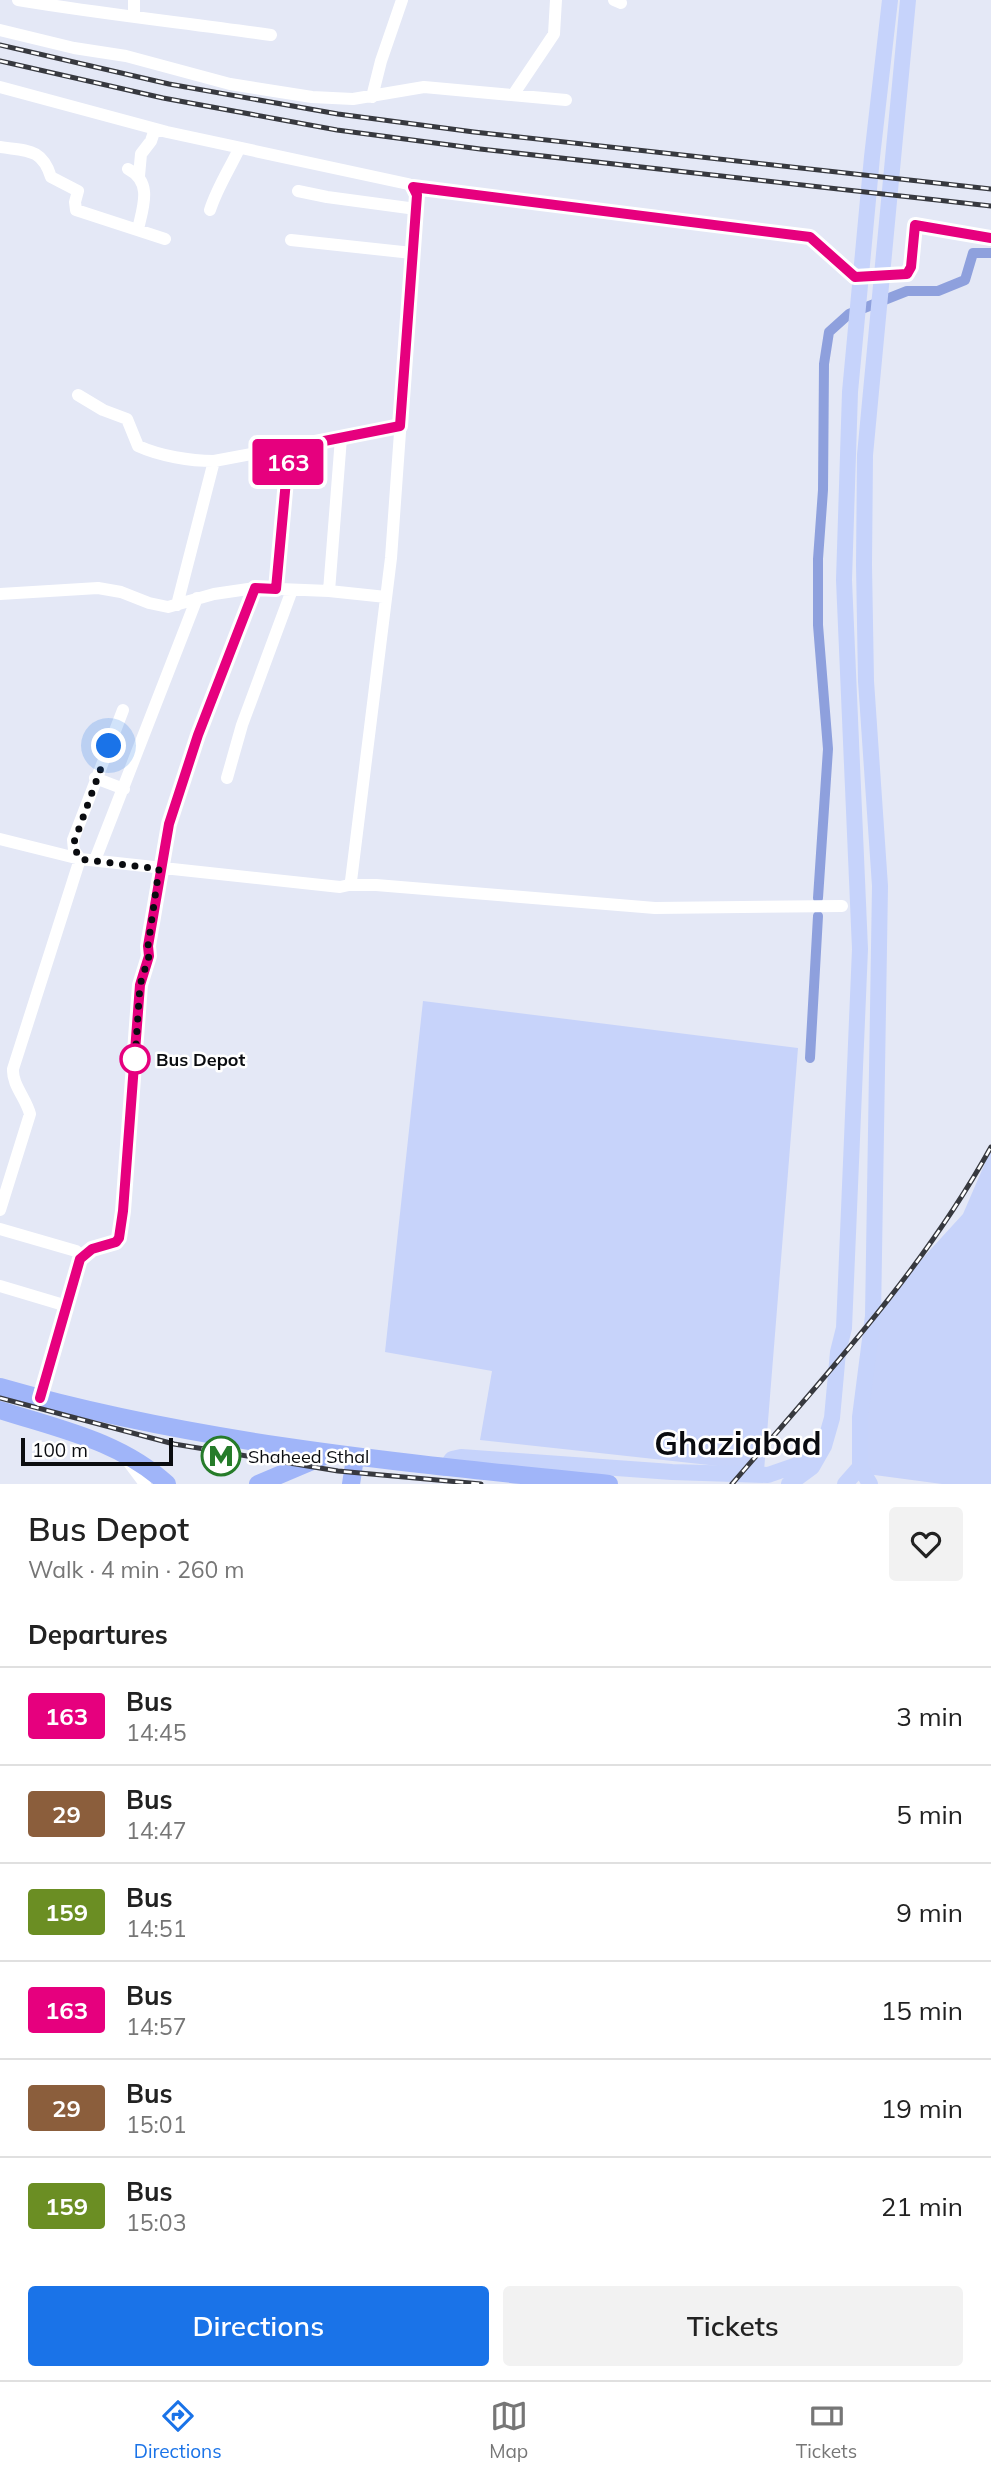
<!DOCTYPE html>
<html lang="en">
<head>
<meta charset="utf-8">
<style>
	:root { --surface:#fff; --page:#f2f2f2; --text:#222; --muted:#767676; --line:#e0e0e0; --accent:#1a73e8 }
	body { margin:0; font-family:Mulish,sans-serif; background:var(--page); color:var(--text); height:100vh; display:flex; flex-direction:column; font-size:26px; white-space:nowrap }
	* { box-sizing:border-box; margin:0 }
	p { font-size:23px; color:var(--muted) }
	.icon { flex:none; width:38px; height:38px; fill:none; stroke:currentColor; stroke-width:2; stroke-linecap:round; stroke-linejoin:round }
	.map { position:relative; height:1484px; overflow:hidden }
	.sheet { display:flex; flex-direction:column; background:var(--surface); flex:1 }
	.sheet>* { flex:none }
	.badge { padding:0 14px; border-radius:5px; font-size:24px; line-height:46px }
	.scale { position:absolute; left:21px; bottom:18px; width:152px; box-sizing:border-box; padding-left:7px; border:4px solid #0a0c10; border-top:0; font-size:19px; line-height:24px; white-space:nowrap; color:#0a0c10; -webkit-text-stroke:5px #fff; paint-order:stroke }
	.you { position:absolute; width:35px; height:35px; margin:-18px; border:5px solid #fff; border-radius:50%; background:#1a73e8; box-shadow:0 0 0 10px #1a73e833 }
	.map>.badge { position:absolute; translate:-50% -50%; box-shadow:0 0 0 4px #fff }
	h2 { padding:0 28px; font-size:26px; line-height:63px }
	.round { display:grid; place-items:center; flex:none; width:74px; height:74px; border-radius:7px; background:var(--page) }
	.headline { display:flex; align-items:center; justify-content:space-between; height:119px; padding:0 28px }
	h1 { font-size:33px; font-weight:600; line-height:52px }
	.primary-button { display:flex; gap:14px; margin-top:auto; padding:14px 28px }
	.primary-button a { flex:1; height:80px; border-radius:7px; background:var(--accent); color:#fff; font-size:28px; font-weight:600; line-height:80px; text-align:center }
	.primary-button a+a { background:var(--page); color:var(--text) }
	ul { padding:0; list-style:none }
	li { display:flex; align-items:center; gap:21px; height:98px; padding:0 28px; border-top:2px solid var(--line) }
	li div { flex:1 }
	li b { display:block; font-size:26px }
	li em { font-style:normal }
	li .badge { min-width:77px; font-weight:700; text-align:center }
	.tabs { display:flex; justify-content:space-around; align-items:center; height:98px; border-top:2px solid var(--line); background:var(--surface); font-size:19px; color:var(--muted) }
	.tabs a { display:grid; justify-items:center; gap:4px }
	.tabs .active { color:var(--accent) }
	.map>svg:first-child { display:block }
	.green { fill:#c7d3fa }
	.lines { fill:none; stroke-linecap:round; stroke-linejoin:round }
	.canal { stroke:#8ea0dd; stroke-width:10 }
	.minor { stroke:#fff; stroke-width:12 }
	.major { stroke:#c6d3fb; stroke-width:16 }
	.highway { stroke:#a0b5f9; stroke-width:18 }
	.rail-casing { stroke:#37393f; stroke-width:5 }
	.rail { stroke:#fff; stroke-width:2.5; stroke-dasharray:8; stroke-linecap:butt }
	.line-casing { stroke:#fff; stroke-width:16 }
	.line { stroke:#e6007e; stroke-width:10 }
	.walk { stroke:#0a0c10; stroke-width:7; stroke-dasharray:0 12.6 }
	.stop-dot { fill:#fff; stroke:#e6007e; stroke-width:3.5 }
	.labels { text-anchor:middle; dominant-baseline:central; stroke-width:5; stroke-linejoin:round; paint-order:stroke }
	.stop-label { font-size:18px; font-weight:bold; fill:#0a0c10; stroke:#fff; text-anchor:start }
	.poi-label { font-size:18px; fill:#0a0c10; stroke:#fff; text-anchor:start }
	.town-label { font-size:32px; font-weight:bold; fill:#0a0c10; stroke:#fff }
</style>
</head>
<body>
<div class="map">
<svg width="991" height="1484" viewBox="0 0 991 1484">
	<rect width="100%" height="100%" fill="#e4e8f6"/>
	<path class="green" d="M423,1001L798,1048L764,1471L480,1440L492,1371L385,1352Z
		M991,1149V1484H942L867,1474L866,1320L963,1214Z"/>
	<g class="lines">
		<path class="canal" d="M818,898L828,749L818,625V559L823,490L824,364L829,332L849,314L907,291H938L965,280L973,253H991
			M810,1058L818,916"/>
		<path class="minor" d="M18,0C102,14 187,23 271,35
			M614,0L621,3
			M134,17V0
			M0,30L74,48L126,56L230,84L312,97L353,99L424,87L566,100
			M0,87L167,132L408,184L413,187L417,195L391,558L351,881L349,885L340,887L80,859L13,1069C12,1085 26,1098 30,1114L0,1210
			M513,95L554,34L556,0
			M372,97L381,61L402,0
			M0,147C27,151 42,148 51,177L78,191L75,202L76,210L165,239
			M128,169C153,182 143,207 138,229
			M139,176L141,154L151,141L155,129
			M413,187L810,237L854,277L907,274L911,267L915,225L991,238
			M298,191L327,197L416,209
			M210,210C217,188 229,170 239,149
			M291,240L412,253
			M78,395L103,410L127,419L138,446C160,456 190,461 214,461L400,426
			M276,589L289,448
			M329,591L341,438
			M0,594L98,588L121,592L149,603L168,607L214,594L255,588L329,591L386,597
			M177,605L214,461
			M95,778L124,789
			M227,778L242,725L292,590
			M0,839L80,859
			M80,859L74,850L73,840L123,710
			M95,860L197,598
			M349,885H376L655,908L842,906
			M0,1229L76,1251L79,1254V1264L40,1399
			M80,1259L92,1249L116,1243L119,1238L123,1211L140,985L149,955L148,946L169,824L198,735L255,588
			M0,1286L67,1306
			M124,1456L145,1484"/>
		<path class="major" d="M446,1468L452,1459L461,1457L672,1472L768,1475L814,1459
			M789,1484L812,1467L824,1446L832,1418L838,1352L844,1328L860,949L844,580L850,392L872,157L890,0
			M845,1484L860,1467
			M870,1484L860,1467V1417L873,1316L880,886L866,681L864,565L865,455L908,0"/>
		<path class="highway" d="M0,1387C198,1444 404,1463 609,1484
			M0,1410C59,1429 120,1441 167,1484
			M258,1484L329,1454
			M351,1484L355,1458"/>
		<defs>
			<path id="rail" d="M0,45L169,84L338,114L474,132L991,189
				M0,61L163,98L337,130L480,149L991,206
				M0,1398L174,1444L338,1471L481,1484
				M732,1484C824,1377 922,1272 991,1147"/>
		</defs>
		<use href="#rail" class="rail-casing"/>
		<use href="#rail" class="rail"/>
	</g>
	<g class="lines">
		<defs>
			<path id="line" d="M40,1398L80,1259L92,1249L116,1242L119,1238L123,1211L140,985L149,956L148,946L169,824L198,735L255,588L276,589L289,448L400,426L417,195L413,187L810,237L855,277L907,274L911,267L915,225L991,238"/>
		</defs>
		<use href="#line" class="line-casing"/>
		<use href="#line" class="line"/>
		<path class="walk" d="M109,746L73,845L80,859L159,869L148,946L149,956L140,985L135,1059"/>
	</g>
	<defs>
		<symbol id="metro-ring" viewBox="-11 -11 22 22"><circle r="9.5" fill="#fff" stroke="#267c2a" stroke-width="1.5"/><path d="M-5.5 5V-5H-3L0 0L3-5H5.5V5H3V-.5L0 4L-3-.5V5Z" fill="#267c2a"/></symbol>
	</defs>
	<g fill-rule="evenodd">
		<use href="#metro-ring" x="199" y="1434" width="44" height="44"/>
	</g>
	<circle class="stop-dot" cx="135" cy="1059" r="14"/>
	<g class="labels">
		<g class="stop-label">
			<text x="156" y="1059">Bus Depot</text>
		</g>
		<g class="poi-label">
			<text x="248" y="1456">Shaheed Sthal</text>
		</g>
		<g class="town-label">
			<text x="738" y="1443">Ghaziabad</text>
		</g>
	</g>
</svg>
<div class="scale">100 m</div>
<div class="you" style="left:109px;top:746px"></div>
<b class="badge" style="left:288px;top:462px;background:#e6007e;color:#fff">163</b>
</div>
<section class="sheet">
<div class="headline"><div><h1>Bus Depot</h1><p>Walk · 4 min · 260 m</p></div><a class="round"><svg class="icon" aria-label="heart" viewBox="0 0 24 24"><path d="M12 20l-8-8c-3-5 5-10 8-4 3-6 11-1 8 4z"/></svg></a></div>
<h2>Departures</h2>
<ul>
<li><span class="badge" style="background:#e6007e;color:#fff">163</span><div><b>Bus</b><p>14:45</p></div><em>3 min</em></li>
<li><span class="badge" style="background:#8b5e3c;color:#fff">29</span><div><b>Bus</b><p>14:47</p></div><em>5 min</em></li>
<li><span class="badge" style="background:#6b8e23;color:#fff">159</span><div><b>Bus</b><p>14:51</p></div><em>9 min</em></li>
<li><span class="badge" style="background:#e6007e;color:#fff">163</span><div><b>Bus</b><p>14:57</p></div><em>15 min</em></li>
<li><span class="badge" style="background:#8b5e3c;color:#fff">29</span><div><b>Bus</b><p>15:01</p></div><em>19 min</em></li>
<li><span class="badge" style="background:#6b8e23;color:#fff">159</span><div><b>Bus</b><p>15:03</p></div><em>21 min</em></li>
</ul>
<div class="primary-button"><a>Directions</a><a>Tickets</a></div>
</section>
<nav class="tabs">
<a class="active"><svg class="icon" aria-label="directions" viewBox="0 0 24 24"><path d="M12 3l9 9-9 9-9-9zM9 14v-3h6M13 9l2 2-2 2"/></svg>Directions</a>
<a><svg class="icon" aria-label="map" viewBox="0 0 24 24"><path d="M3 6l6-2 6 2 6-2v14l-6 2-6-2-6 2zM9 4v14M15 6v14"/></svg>Map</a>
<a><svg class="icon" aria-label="tickets" viewBox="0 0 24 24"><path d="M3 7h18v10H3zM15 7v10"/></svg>Tickets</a>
</nav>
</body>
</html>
